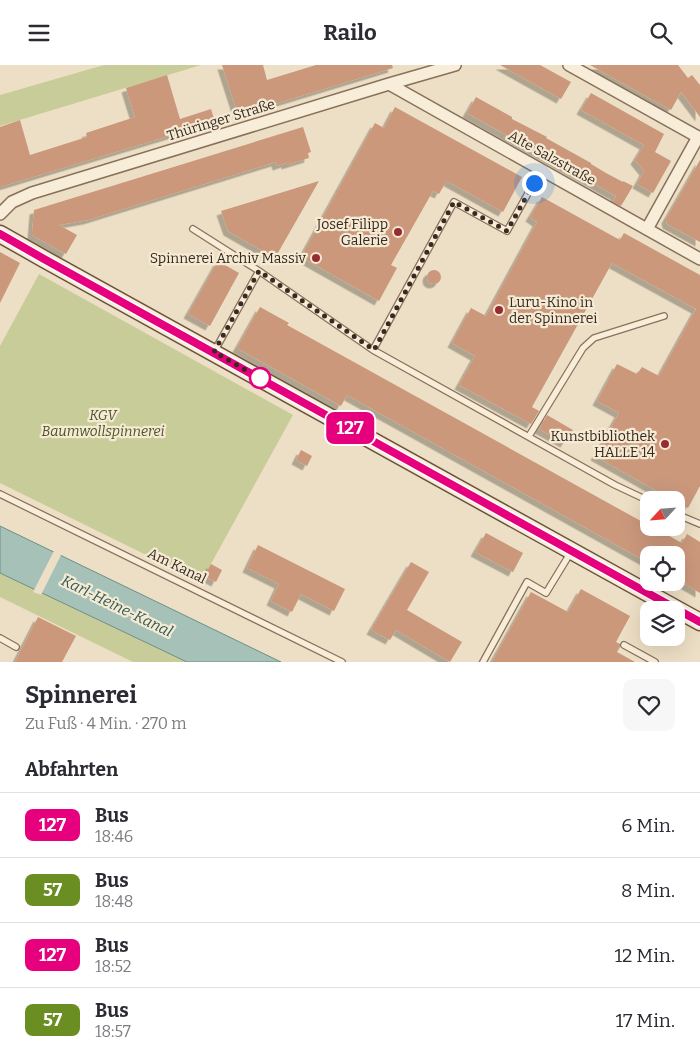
<!DOCTYPE html>
<html lang="de">
<head>
<meta charset="utf-8">
<style>
	:root { --surface:#fff; --page:#f7f7f7; --text:#2b2b33; --muted:#7c7c81; --line:#e1e1e2 }
	body { margin:0; font-family:Bitter,serif; background:var(--page); color:var(--text); height:100vh; display:flex; flex-direction:column; font-size:19px; white-space:nowrap }
	* { box-sizing:border-box; margin:0 }
	p { font-size:16px; color:var(--muted) }
	.icon { flex:none; width:28px; height:28px; fill:none; stroke:currentColor; stroke-width:2; stroke-linecap:round; stroke-linejoin:round }
	.map { position:relative; height:597px; overflow:hidden }
	.sheet { display:flex; flex-direction:column; background:var(--surface); flex:1 }
	.sheet>* { flex:none }
	.badge { padding:0 10px; border-radius:8px; font-size:18px; line-height:32px }
	.needle { width:32px; rotate:244deg }
	.buttons { position:absolute; left:640px; top:426px; display:grid; gap:10px }
	.buttons a { display:grid; place-items:center; width:45px; height:45px; border-radius:10px; background:var(--surface); box-shadow:0 5px 20px #0002; font-size:25px }
	.you { position:absolute; width:25px; height:25px; margin:-12px; border:4px solid #fff; border-radius:50%; background:#1a73e8; box-shadow:0 0 0 8px #1a73e833 }
	.map>.badge { position:absolute; translate:-50% -50%; box-shadow:0 0 0 2px #fff }
	h2 { padding:0 25px; font-size:19px; line-height:45px }
	.round { display:grid; place-items:center; flex:none; width:52px; height:52px; border-radius:10px; background:var(--page) }
	.head { display:flex; align-items:center; justify-content:space-between; height:85px; padding:0 25px }
	h1 { font-size:24px; font-weight:700; line-height:38px }
	ul { padding:0; list-style:none }
	li { display:flex; align-items:center; gap:15px; height:65px; padding:0 25px; border-top:1px solid var(--line) }
	li div { flex:1 }
	li b { display:block; font-size:19px }
	li em { font-style:normal }
	li .badge { min-width:55px; font-weight:700; text-align:center }
	header { display:flex; justify-content:space-between; align-items:center; height:65px; padding:0 25px; background:var(--surface); font-size:22px; font-weight:700 }
	.map>svg:first-child { display:block }
	.green { fill:#c8cc99 }
	.water { fill:#a6c1b8; stroke:#6d8f85 }
	.pier { fill:#eddfc5 }
	.building { fill:#cb987b; filter:url(#shadow) }
	.lines { fill:none; stroke-linecap:round; stroke-linejoin:round }
	.lane-casing { stroke:#88715b; stroke-width:8 }
	.street-casing { stroke:#88715b; stroke-width:14 }
	.secondary-casing { stroke:#6a523e; stroke-width:19 }
	.lane { stroke:#f8edd8; stroke-width:5.5 }
	.street { stroke:#f8edd8; stroke-width:11 }
	.secondary { stroke:#f8edd8; stroke-width:16 }
	.line-casing { stroke:#fff; stroke-width:11 }
	.line { stroke:#e6007e; stroke-width:8 }
	.walk { stroke:#382a1f; stroke-width:5; stroke-dasharray:0 9 }
	.poi-dot { fill:#962c32; stroke:#f5ead4; stroke-width:2 }
	.stop-dot { fill:#fff; stroke:#e6007e; stroke-width:2.5 }
	.labels { text-anchor:middle; dominant-baseline:central; stroke-width:4.5; stroke-linejoin:round; paint-order:stroke }
	.street-label { font-size:14px; fill:#382a1f; stroke:#f5ead4 }
	.poi-label { font-size:14px; fill:#382a1f; stroke:#f5ead4; text-anchor:end }
	.park-label { font-size:14px; font-style:italic; fill:#4b5426; stroke:#f5ead4 }
	.water-label { font-size:15px; font-style:italic; fill:#2e5853; stroke:#f5ead4 }
</style>
</head>
<body>
<header><svg class="icon" aria-label="menu" viewBox="0 0 24 24"><path d="M4 6h16M4 12h16M4 18h16"/></svg>Railo<svg class="icon" aria-label="search" viewBox="0 0 24 24"><circle cx="10" cy="10" r="6"/><path d="M15 15l6 6"/></svg></header>
<div class="map">
<svg width="700" height="597" viewBox="0 0 700 597">
	<defs>
		<filter id="shadow"><feDropShadow dx="-4.5" dy="4.5" stdDeviation="0" flood-color="#0004"/></filter>
	</defs>
	<rect width="100%" height="100%" fill="#eddfc5"/>
	<path class="green" d="M104,0H201L0,61V30Z
		M39,209L293,350L201,517L0,418V281Z
		M0,508L187,597H133L0,532Z"/>
	<path class="water" d="M0,461L281,597H187L0,508Z"/>
	<path class="pier" d="M55,484L62,488L41,530L33,527Z"/>
	<path class="building" d="M222,0H263L267,15L316,0H392L393,3L238,50Z
		M500,0H540L571,17L561,34Z
		M590,0H678L688,13L692,10L700,20V52L681,27L671,45Z
		M167,10L180,54L211,44L215,57L0,122V62L20,55L30,90L87,72L86,68L135,52L126,23Z
		M591,28L664,69L655,87L671,96L653,128L637,119L644,106L635,95L644,80L581,45Z
		M476,32L512,52V54L547,72L546,73L591,98V99L606,108L623,117V116L633,121L621,141L613,137L616,131L467,48Z
		M395,42L522,112L503,147L447,116V117H446L439,129L433,126L391,200L397,203L379,236L301,192L375,58L384,63Z
		M303,62L311,87L308,88L309,93L286,100V98L277,101L276,97L88,155L59,160L77,170L66,189L32,170L34,145Z
		M700,95V177L667,159L666,154Z
		M319,116L275,193L228,166L221,146Z
		M542,132L620,175L624,168L700,210V421L688,443L676,437V435H673L595,391L619,348L597,336L617,299L637,309L642,302L659,311L696,244L612,198L532,342L539,346L531,359L459,320L475,291L452,278L471,243L486,251L537,157L530,152Z
		M0,187L20,198L0,238Z
		M218,196L239,208L210,261L188,249Z
		M427 212a7 7 0 1 1 14 0a7 7 0 1 1-14 0Z
		M260,242L289,258L287,260L648,460L649,462H653L682,478L687,469L700,477V528L676,514V490H649V498L347,330L341,341L237,283Z
		M547,350L573,365L565,378L539,364Z
		M301,385L312,391L307,401L296,395Z
		M486,468L523,488L513,507L475,487Z
		M258,480L345,524L334,546L301,529L292,547L271,536L279,519L247,503Z
		M411,497L429,507L407,545L462,577L450,597L396,565L390,575L371,565Z
		M211,499L222,505L216,517L204,511Z
		M581,524L630,551L616,577L620,579V582L617,587L635,597H492L531,527L568,547Z
		M38,552L76,571L62,597H15Z"/>
	<g class="lines">
		<defs>
			<path id="lane" d="M193,164L259,206
				M373,285L454,137L507,166L541,105
				M214,287L259,206L373,285L615,420L649,436
				M529,371L583,283L594,273L664,251
				M0,429L342,597
				M676,449L700,459
				M0,573L16,582
				M624,580L655,597
				M483,597L527,517L546,528L571,487"/>
			<path id="street" d="M569,0L698,72L647,164
				M389,19L700,194
				M0,149L12,137L32,128L389,19L455,0"/>
			<path id="secondary" d="M0,169L44,194L700,557"/>
		</defs>
		<use href="#lane" class="lane-casing"/>
		<use href="#street" class="street-casing"/>
		<use href="#secondary" class="secondary-casing"/>
		<use href="#lane" class="lane"/>
		<use href="#street" class="street"/>
		<use href="#secondary" class="secondary"/>
	</g>
	<g class="lines">
		<defs>
			<path id="line" d="M0,169L44,194L700,557"/>
		</defs>
		<use href="#line" class="line-casing"/>
		<use href="#line" class="line"/>
		<path class="walk" d="M260,313L214,287L259,206L374,285L454,137L507,166L534,118"/>
	</g>
	<g class="poi-dot">
		<circle cx="398" cy="167" r="5"/>
		<circle cx="316" cy="193" r="5"/>
		<circle cx="499" cy="245" r="5"/>
		<circle cx="665" cy="379" r="5"/>
	</g>
	<circle class="stop-dot" cx="260" cy="313" r="10"/>
	<g class="labels">
		<g class="street-label">
			<text transform="translate(221 55) rotate(-17)">Thüringer Straße</text>
			<text transform="translate(552 93) rotate(29)">Alte Salzstraße</text>
			<text transform="translate(177 501) rotate(26)">Am Kanal</text>
		</g>
		<g class="poi-label">
			<text x="388" y="159">Josef Filipp<tspan x="388" dy="16">Galerie</tspan></text>
			<text x="306" y="193">Spinnerei Archiv Massiv</text>
			<text x="509" y="237" text-anchor="start">Luru-Kino in<tspan x="509" dy="16">der Spinnerei</tspan></text>
			<text x="655" y="371">Kunstbibliothek<tspan x="655" dy="16">HALLE 14</tspan></text>
		</g>
		<g class="park-label">
			<text x="103" y="350">KGV<tspan x="103" dy="16">Baumwollspinnerei</tspan></text>
		</g>
		<g class="water-label">
			<text transform="translate(117 541) rotate(26)">Karl-Heine-Kanal</text>
		</g>
	</g>
</svg>
<div class="buttons">
<a><svg class="needle" viewBox="-14 -14 28 28"><path d="M0-13l5 13h-10z" fill="#e53935"/><path d="M0 13l5-13h-10z" fill="#7c7c81"/></svg></a>
<a><svg class="icon" aria-label="locate" viewBox="0 0 24 24"><circle cx="12" cy="12" r="6"/><path d="M12 2v4M12 18v4M2 12h4M18 12h4"/></svg></a>
<a><svg class="icon" aria-label="layers" viewBox="0 0 24 24"><path d="M12 4l9 5-9 5-9-5zM3 14l9 5 9-5"/></svg></a>
</div>
<div class="you" style="left:534px;top:118px"></div>
<b class="badge" style="left:350px;top:363px;background:#e6007e;color:#fff">127</b>
</div>
<section class="sheet">
<div class="head"><div><h1>Spinnerei</h1><p>Zu Fuß · 4 Min. · 270 m</p></div><a class="round"><svg class="icon" aria-label="heart" viewBox="0 0 24 24"><path d="M12 20l-8-8c-3-5 5-10 8-4 3-6 11-1 8 4z"/></svg></a></div>
<h2>Abfahrten</h2>
<ul>
<li><span class="badge" style="background:#e6007e;color:#fff">127</span><div><b>Bus</b><p>18:46</p></div><em>6 Min.</em></li>
<li><span class="badge" style="background:#6b8e23;color:#fff">57</span><div><b>Bus</b><p>18:48</p></div><em>8 Min.</em></li>
<li><span class="badge" style="background:#e6007e;color:#fff">127</span><div><b>Bus</b><p>18:52</p></div><em>12 Min.</em></li>
<li><span class="badge" style="background:#6b8e23;color:#fff">57</span><div><b>Bus</b><p>18:57</p></div><em>17 Min.</em></li>
</ul>
</section>
</body>
</html>
